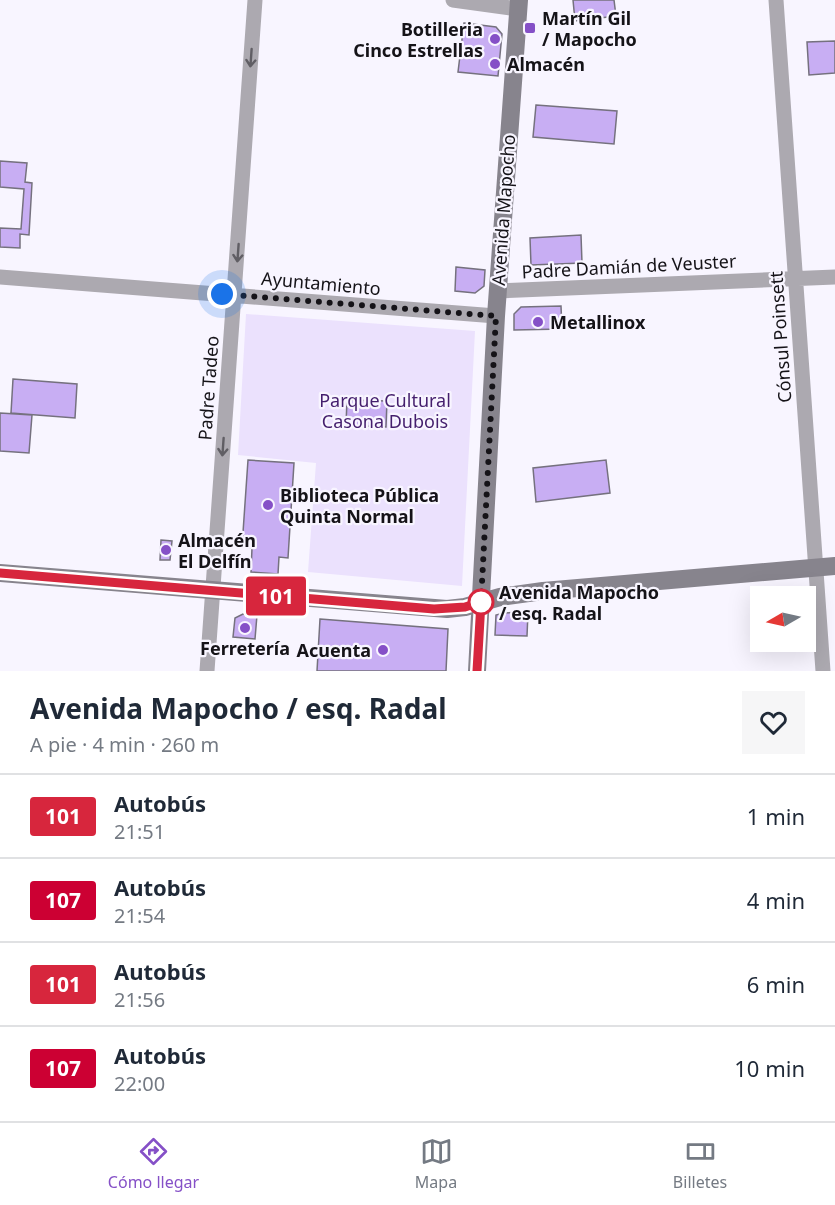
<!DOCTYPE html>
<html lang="es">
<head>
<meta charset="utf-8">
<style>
	:root { --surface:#fff; --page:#f6f6f7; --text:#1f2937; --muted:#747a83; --line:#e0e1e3; --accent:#8550c7 }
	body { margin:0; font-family:"Noto Sans",sans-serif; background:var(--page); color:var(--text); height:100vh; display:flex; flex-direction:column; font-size:22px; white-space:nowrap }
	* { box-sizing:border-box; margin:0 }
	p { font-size:20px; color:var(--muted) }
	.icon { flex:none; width:33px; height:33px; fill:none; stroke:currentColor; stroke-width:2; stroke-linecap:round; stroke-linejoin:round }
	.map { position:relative; height:671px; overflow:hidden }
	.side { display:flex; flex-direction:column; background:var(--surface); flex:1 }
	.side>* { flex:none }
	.badge { padding:0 12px; border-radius:4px; font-size:21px; line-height:39px }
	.needle { width:39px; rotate:261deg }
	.tools { position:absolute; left:750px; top:586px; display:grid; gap:12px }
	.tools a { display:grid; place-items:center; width:66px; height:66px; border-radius:0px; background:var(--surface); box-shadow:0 6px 24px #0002; font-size:30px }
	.you { position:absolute; width:30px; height:30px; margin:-15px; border:4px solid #fff; border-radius:50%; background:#1a73e8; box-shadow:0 0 0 9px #1a73e833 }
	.map>.badge { position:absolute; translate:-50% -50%; box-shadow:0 0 0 3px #fff }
	.round { display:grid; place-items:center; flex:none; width:63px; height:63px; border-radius:0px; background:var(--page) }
	.head { display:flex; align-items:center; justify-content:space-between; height:102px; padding:0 30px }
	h1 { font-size:28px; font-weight:700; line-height:45px }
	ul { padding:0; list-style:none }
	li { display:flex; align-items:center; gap:18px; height:84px; padding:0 30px; border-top:2px solid var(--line) }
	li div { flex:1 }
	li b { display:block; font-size:22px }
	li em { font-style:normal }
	li .badge { min-width:66px; font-weight:700; text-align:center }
	.tab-bar { display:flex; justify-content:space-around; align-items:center; height:84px; border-top:2px solid var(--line); background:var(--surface); font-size:16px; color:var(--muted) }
	.tab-bar a { display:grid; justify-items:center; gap:3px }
	.tab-bar .on { color:var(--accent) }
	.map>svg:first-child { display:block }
	.green { fill:#ebe1fd }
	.building { fill:#c8aef3; stroke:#75717e; stroke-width:1.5 }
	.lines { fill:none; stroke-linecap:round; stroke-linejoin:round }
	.minor { stroke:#aca9b0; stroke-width:15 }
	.secondary { stroke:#87848d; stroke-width:18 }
	.oneway { stroke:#605e64 }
	.line-casing { stroke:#fff; stroke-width:14 }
	.line { stroke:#d7263d; stroke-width:9 }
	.walk { stroke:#151318; stroke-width:6; stroke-dasharray:0 10.8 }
	.poi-dot { fill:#8550c7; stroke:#f8f5ff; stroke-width:2 }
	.stop-dot { fill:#fff; stroke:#d7263d; stroke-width:3 }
	.labels { text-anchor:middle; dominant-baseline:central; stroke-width:4.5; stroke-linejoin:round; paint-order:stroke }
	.poi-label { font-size:18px; font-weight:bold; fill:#151318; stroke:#f8f5ff; text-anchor:start }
	.street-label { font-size:18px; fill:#151318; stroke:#f8f5ff }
	.park-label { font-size:18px; fill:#441e6d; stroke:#f8f5ff }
	.stop-label { font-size:18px; font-weight:bold; fill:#151318; stroke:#f8f5ff; text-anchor:start }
</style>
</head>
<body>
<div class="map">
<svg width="835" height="671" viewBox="0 0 835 671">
	<rect width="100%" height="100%" fill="#f8f5ff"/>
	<path class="green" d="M246,314L475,331L462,586L308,572L316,463L238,455Z"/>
	<path class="building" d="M573,0H614L616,16L575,21Z
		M464,23L496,27L502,34L498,76L458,72Z
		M835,41V73L809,75L807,42Z
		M536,105L617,111L614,144L533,137Z
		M0,161L27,163L25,182L32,183L29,235L20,234V248L0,247V228L21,229L24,189L0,187Z
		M581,235L582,263L531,265L530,238Z
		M456,267L485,270L484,286L475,293L455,291Z
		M561,306L562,329L514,330V314L521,307Z
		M13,379L77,384L75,418L11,413Z
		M347,400L387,401L386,427L346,425Z
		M0,413L32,415L29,453L0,451Z
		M248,460L294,463L288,558L279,557L278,574L251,572L252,548L242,547Z
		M606,460L610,493L536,502L533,468Z
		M161,540L172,541L170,560H160Z
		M528,612L527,636L495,635L496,615L504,613Z
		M243,614L257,615L255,639L233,637L235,618Z
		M320,619L448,629L446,671H317Z"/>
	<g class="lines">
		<path class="minor" d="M453,0L518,9
			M776,0L823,671
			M0,277L496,316
			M497,291L835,277
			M207,671L255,0"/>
		<path class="secondary" d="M0,573L447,609L465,607L500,597L543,591L835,566
			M477,671L496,316L519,0"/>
	</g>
	<defs><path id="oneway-shaft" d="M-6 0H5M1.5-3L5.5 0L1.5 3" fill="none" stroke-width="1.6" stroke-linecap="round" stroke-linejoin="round" transform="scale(1.5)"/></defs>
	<g class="oneway">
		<use href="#oneway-shaft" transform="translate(251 58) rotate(94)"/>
		<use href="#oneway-shaft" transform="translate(238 253) rotate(94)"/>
		<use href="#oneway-shaft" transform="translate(223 447) rotate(94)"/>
	</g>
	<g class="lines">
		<defs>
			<path id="line" d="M0,573L434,609L465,607L481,602L477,671"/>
		</defs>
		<use href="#line" class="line-casing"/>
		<use href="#line" class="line"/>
		<path class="walk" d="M222,294L496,316L481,602"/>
	</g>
	<g class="poi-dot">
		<rect x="524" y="22" width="12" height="12" rx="3"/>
		<circle cx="495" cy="39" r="6"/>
		<circle cx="495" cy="64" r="6"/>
		<circle cx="538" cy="322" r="6"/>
		<circle cx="268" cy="505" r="6"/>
		<circle cx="166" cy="550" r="6"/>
		<circle cx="245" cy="628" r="6"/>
		<circle cx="383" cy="650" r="6"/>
	</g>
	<circle class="stop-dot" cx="481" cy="602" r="12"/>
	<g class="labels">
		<g class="poi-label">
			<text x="542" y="18">Martín Gil<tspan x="542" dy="21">/ Mapocho</tspan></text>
			<text x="483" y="29" text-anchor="end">Botilleria<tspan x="483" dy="21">Cinco Estrellas</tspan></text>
			<text x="507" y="64">Almacén</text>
			<text x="550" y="322">Metallinox</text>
			<text x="280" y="495">Biblioteca Pública<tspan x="280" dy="21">Quinta Normal</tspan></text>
			<text x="178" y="540">Almacén<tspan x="178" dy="21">El Delfín</tspan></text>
			<text x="245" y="648" text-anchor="middle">Ferretería</text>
			<text x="371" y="650" text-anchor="end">Acuenta</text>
		</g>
		<g class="street-label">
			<text transform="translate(503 210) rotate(-86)">Avenida Mapocho</text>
			<text transform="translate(629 266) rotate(-3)">Padre Damián de Veuster</text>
			<text transform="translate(321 283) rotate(5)">Ayuntamiento</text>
			<text transform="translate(780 337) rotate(-94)">Cónsul Poinsett</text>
			<text transform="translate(208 388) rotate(-86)">Padre Tadeo</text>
		</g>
		<g class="park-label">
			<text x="385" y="400">Parque Cultural<tspan x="385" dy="21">Casona Dubois</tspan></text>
		</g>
		<g class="stop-label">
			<text x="499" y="592">Avenida Mapocho<tspan x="499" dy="21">/ esq. Radal</tspan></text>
		</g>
	</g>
</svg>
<div class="tools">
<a><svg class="needle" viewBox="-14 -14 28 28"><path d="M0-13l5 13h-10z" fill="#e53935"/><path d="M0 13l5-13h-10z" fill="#747a83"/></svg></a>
</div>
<div class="you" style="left:222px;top:294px"></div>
<b class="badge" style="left:276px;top:596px;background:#d7263d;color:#fff">101</b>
</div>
<section class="side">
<div class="head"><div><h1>Avenida Mapocho / esq. Radal</h1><p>A pie · 4 min · 260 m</p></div><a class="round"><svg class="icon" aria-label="heart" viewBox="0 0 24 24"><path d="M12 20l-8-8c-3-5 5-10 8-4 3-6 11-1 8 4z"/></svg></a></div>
<ul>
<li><span class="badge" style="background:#d7263d;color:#fff">101</span><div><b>Autobús</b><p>21:51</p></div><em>1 min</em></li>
<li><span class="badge" style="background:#c03;color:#fff">107</span><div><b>Autobús</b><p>21:54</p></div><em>4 min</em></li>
<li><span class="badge" style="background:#d7263d;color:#fff">101</span><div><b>Autobús</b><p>21:56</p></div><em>6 min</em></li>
<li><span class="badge" style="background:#c03;color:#fff">107</span><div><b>Autobús</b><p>22:00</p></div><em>10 min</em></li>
</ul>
</section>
<nav class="tab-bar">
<a class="on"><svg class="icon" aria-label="directions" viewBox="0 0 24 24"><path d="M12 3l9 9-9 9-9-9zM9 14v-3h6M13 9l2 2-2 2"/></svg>Cómo llegar</a>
<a><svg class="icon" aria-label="map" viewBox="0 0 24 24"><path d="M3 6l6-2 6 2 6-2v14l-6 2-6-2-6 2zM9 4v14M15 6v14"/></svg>Mapa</a>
<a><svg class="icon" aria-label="tickets" viewBox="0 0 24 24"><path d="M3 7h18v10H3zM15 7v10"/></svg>Billetes</a>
</nav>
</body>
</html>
